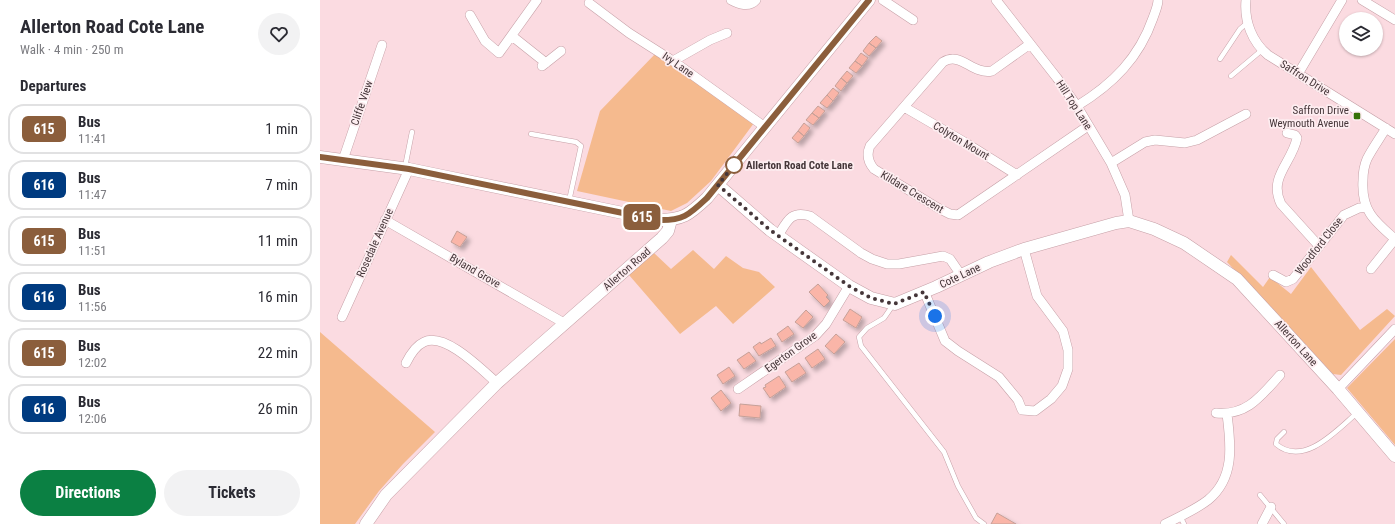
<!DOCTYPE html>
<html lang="en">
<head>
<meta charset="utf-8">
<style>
	:root { --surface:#fff; --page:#f2f2f3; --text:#2b2b33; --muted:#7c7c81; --line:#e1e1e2; --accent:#0b8043 }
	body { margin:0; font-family:"Roboto Condensed",sans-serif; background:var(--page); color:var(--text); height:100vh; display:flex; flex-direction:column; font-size:15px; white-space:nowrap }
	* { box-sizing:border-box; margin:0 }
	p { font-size:13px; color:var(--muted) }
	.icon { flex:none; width:22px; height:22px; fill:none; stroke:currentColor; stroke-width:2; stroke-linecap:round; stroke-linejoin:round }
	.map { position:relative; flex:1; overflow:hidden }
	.side { display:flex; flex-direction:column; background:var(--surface); width:320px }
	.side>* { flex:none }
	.badge { padding:0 8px; border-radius:6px; font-size:14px; line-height:26px }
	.buttons { position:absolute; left:1019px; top:12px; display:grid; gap:8px }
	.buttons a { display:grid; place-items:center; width:44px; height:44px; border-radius:50%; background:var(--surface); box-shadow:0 1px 3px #0004; font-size:20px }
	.you { position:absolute; width:20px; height:20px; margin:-10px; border:3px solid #fff; border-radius:50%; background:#1a73e8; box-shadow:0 0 0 6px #1a73e833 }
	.map>.badge { position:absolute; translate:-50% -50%; box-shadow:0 0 0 2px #fff }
	h2 { padding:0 20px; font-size:15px; line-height:36px }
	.round { display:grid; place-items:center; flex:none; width:42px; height:42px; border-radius:21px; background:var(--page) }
	.head { display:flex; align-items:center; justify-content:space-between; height:68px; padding:0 20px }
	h1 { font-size:19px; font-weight:700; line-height:30px }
	.primary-button { display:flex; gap:8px; margin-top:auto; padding:8px 20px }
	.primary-button a { flex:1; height:46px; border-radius:24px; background:var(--accent); color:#fff; font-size:16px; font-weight:700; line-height:46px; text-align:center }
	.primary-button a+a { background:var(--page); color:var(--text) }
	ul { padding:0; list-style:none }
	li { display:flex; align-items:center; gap:12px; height:50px; margin:0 8px 6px; padding:0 12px; border:2px solid var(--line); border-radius:16px }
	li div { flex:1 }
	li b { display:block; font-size:15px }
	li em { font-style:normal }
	li .badge { min-width:44px; font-weight:700; text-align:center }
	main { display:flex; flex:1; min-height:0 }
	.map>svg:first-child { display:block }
	.green { fill:#f5ba8e }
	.building { fill:#fab5a8; stroke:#c5a098; filter:url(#shadow) }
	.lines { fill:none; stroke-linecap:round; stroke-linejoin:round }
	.service-casing { stroke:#c6a0a7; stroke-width:5.5 }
	.minor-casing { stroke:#c6a0a7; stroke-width:10 }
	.tertiary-casing { stroke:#c6a0a7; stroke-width:13 }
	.service { stroke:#fff; stroke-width:4.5 }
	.minor { stroke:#fff; stroke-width:9 }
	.tertiary { stroke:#fff; stroke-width:12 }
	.line-casing { stroke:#fff; stroke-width:9 }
	.line { stroke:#8b5e3c; stroke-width:6 }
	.walk { stroke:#453639; stroke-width:4; stroke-dasharray:0 7.2 }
	.poi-dot { fill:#357207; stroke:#fdedf0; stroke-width:1.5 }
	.stop-dot { fill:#fff; stroke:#8b5e3c; stroke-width:2 }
	.labels { text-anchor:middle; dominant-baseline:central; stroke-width:3.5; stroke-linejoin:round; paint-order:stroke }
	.street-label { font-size:11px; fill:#453639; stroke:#fdedf0 }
	.poi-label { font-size:11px; fill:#453639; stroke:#fdedf0; text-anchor:end }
	.stop-label { font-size:11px; font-weight:bold; fill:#453639; stroke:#fdedf0; text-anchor:start }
</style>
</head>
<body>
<main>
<section class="side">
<div class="head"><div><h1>Allerton Road Cote Lane</h1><p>Walk · 4 min · 250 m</p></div><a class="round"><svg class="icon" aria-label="heart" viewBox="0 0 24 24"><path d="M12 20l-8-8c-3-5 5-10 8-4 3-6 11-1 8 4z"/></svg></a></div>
<h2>Departures</h2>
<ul>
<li><span class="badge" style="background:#8b5e3c;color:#fff">615</span><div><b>Bus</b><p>11:41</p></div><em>1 min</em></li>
<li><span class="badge" style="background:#003b80;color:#fff">616</span><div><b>Bus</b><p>11:47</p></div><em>7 min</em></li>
<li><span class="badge" style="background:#8b5e3c;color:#fff">615</span><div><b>Bus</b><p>11:51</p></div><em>11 min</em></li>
<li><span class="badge" style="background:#003b80;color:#fff">616</span><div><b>Bus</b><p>11:56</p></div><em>16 min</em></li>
<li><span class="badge" style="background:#8b5e3c;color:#fff">615</span><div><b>Bus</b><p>12:02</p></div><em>22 min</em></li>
<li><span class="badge" style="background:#003b80;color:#fff">616</span><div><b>Bus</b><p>12:06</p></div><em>26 min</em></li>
</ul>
<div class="primary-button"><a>Directions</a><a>Tickets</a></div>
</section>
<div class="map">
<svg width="1075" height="524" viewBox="0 0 1075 524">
	<defs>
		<filter id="shadow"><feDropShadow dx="3.5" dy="3.5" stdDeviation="2" flood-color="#0004"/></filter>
	</defs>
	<rect width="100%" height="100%" fill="#fbdbe1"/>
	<path class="green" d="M336,53L434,123L391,181L367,203L351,211L257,191L280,111Z
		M373,250L394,269L406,256L423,268L439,272L455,287L413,324L396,306L360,334L309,275L334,253L351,269Z
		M911,255L943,287L950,277L971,294L991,267L1040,330L1067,309L1075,316L1021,375L1013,374L907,262Z
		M0,332L115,432L83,464L59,491L35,524H0Z
		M1075,339V445L1027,388Z"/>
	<path class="building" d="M556,36L562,41L556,48L549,43Z
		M549,43L556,48L549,56L543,51Z
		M541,53L548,58L542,66L535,61Z
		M535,61L542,66L536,73L529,68Z
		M527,71L533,76L527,83L521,78Z
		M521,78L527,83L521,91L515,86Z
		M513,88L519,93L513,101L507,95Z
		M507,95L513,101L507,108L500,103Z
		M498,106L505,111L499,118L492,113Z
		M492,113L499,118L493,125L486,120Z
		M484,123L490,128L484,136L478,131Z
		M478,131L484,136L478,143L472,138Z
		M137,231L147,237L140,247L131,242Z
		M498,284L508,295L506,297L510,301L504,307L489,292Z
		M530,309L542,317L536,328L523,320Z
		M486,310L493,317L483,328L475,322Z
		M468,326L474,334L462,342L457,334Z
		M516,334L525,342L514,354L505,346Z
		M451,338L456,346L439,356L433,347L440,342L441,344Z
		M498,349L505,359L492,368L485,358Z
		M429,352L436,361L424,369L417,360Z
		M479,363L486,373L472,382L465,372Z
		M409,367L415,376L403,384L397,375Z
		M459,376L466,387L450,398L443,388L446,387L445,385Z
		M401,390L411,403L401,411L391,398Z
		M420,404L441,406L440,418L419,416Z
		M677,513L696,524H671Z"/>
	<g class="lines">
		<defs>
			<path id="service" d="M900,59L920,29L927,23
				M911,76L942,50
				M211,134L256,142L261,146L249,201
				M85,167L92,132
				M573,305L564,318L547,328L539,337L541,346L624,452L638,486L656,518L664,524
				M964,432L957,439L956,444C984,468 1018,429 1038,412
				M940,495L964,524
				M860,516L864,524"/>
			<path id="minor" d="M411,0C419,4 429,8 436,0
				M563,0L593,20
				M676,0L737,78L757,106L791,163L805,195L809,221
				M926,0C924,21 932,42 948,55L1075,134
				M1042,0L1075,20
				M269,3L309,33L353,61L445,127
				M150,15L165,41L179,53L217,0
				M192,36L226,63
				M710,44L672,71C652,75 641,51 623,62L550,146C546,155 548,162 554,169L618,208L630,214L638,215L768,126
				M353,61L390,40L407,33
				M222,66L241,51
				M978,74L1022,0
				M757,106C793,84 819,58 833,18C835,12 838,6 838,0
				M584,107L646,143L697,175
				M1066,128C1060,138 1052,149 1047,159C1044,166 1043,173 1043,180C1041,210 1054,221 1075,239
				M967,133L975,135L977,138C972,163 948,177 961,204L999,246
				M23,160L62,45
				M791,163L825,142L835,140L865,143L877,140L926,114
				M65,220L244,323
				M458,236C467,221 471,210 490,216L541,253L552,259L567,264H579L623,256L630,259L641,275
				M1051,269L1075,239
				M953,275L966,282L973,279L1024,215L1039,208L1046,207
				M604,291L625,341L638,351L679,377L698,400L702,410L715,411L731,399L742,386L748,369V350L743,331L717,296L704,249
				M22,317L89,169
				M86,363C90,355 95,346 104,342C125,332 161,369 177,383
				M418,389L495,336L506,324L529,286
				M1018,389L1075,329
				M896,413C927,416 941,396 960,375
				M845,524C859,517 875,510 888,500C915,478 911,445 907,414
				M942,524L951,507"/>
			<path id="tertiary" d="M0,157L89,169L337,220C363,220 369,215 387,198L549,0
				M398,185L450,230L529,286L551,298L575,304L616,287L669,262L704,249L796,223L809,221L834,229L864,243L917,279L1018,389L1075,456
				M46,524L66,495L177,383L342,238L348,231L351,220"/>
		</defs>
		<use href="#service" class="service-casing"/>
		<use href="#minor" class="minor-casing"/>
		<use href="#tertiary" class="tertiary-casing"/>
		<use href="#service" class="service"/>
		<use href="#minor" class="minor"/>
		<use href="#tertiary" class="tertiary"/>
	</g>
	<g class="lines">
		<defs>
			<path id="line" d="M0,157L89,169L337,220C363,221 369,215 387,198L549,0"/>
		</defs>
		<use href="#line" class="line-casing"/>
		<use href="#line" class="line"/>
		<path class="walk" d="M414,165L417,161L398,185L450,230L529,286L551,298L574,304L604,292L615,316"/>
	</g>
	<rect class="poi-dot" x="1033" y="112" width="8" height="8" rx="2"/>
	<circle class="stop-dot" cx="414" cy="165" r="8"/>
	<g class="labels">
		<g class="street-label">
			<text transform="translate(358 65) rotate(35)">Ivy Lane</text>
			<text transform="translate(985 78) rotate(32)">Saffron Drive</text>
			<text transform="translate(42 103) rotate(-71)">Cliffe View</text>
			<text transform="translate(754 105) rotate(57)">Hill Top Lane</text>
			<text transform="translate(641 141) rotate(31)">Colyton Mount</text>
			<text transform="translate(592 192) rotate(31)">Kildare Crescent</text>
			<text transform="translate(55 243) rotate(-66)">Rosedale Avenue</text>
			<text transform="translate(999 246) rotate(-52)">Woodford Close</text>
			<text transform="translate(307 269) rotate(-41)">Allerton Road</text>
			<text transform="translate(155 271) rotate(30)">Byland Grove</text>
			<text transform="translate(640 276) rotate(-25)">Cote Lane</text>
			<text transform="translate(976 343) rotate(48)">Allerton Lane</text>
			<text transform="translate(471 352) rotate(-36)">Egerton Grove</text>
		</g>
		<g class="poi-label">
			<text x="1029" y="110">Saffron Drive<tspan x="1029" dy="13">Weymouth Avenue</tspan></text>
		</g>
		<g class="stop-label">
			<text x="426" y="165">Allerton Road Cote Lane</text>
		</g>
	</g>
</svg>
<div class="buttons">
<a><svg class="icon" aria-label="layers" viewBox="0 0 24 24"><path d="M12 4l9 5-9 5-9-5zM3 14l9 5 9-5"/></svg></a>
</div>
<div class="you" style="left:615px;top:316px"></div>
<b class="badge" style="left:322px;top:217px;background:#8b5e3c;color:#fff">615</b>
</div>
</main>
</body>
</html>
